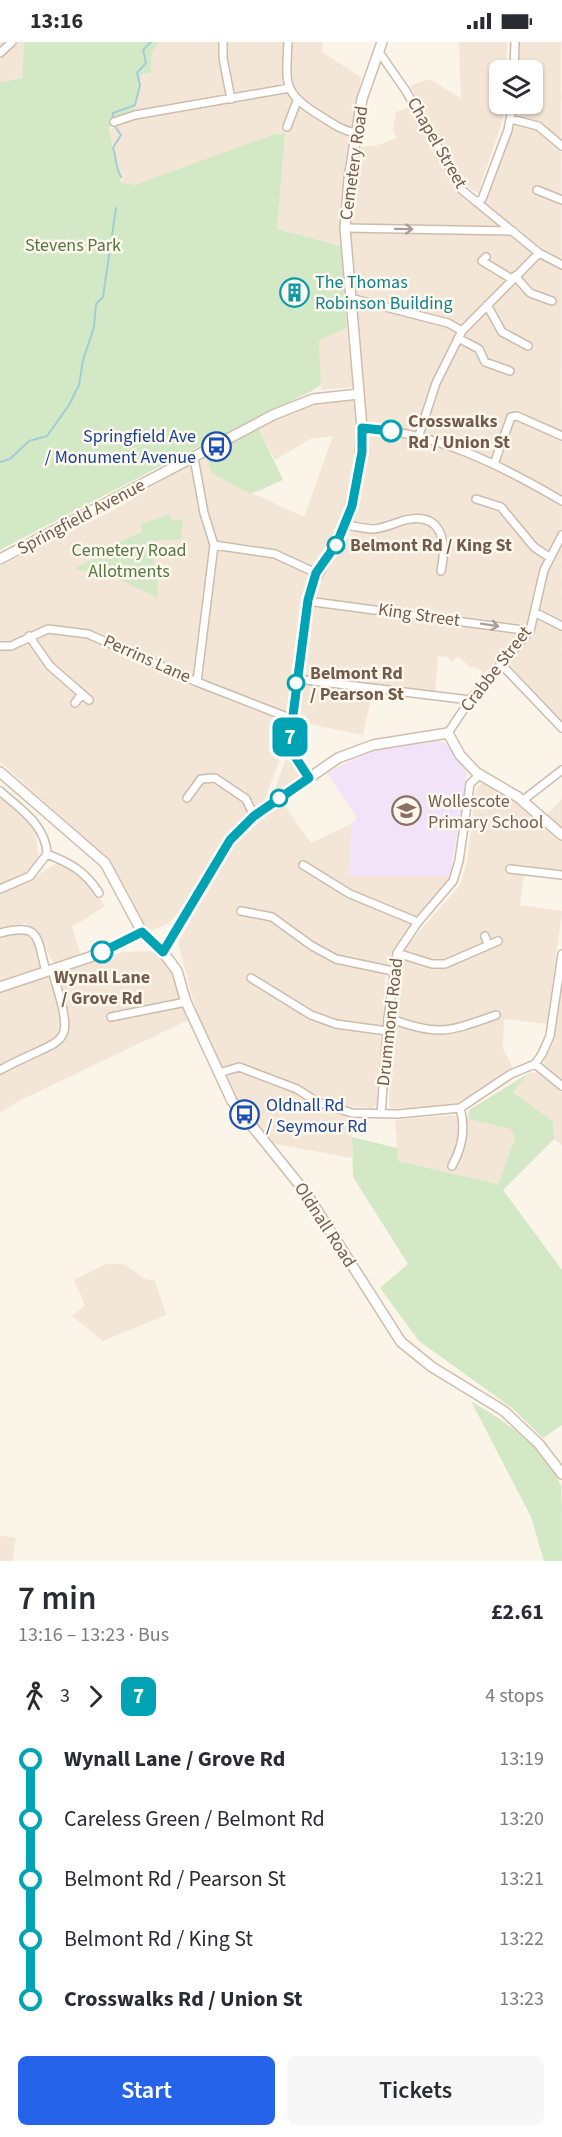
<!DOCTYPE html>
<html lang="en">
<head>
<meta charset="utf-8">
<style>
	:root { --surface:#fff; --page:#f7f7f7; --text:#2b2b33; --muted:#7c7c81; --accent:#2563eb }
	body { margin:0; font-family:"Source Sans 3",sans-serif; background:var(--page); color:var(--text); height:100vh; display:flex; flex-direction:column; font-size:22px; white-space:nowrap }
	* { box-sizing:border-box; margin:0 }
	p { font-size:20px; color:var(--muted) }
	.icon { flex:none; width:33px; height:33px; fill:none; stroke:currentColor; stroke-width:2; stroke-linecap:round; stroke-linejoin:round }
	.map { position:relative; height:1519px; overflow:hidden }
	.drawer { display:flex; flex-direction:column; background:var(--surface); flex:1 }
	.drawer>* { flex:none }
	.badge { padding:0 12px; border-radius:9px; font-size:21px; line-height:39px }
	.controls { position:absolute; left:489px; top:18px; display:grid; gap:12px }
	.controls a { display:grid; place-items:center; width:54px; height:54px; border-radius:9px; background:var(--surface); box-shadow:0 2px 4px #0004; font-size:30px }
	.map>.badge { position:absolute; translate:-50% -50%; box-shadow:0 0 0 3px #fff }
	.legs { display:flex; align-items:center; gap:9px; height:66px; padding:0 18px; font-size:20px }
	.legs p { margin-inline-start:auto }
	.summary { display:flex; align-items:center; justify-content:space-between; height:102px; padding:0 18px }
	h1 { font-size:33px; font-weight:600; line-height:45px }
	.action { display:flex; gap:12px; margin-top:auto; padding:12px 18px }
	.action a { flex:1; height:69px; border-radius:9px; background:var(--accent); color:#fff; font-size:24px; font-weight:600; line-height:69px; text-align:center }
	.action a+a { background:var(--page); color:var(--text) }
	ul { padding:0 18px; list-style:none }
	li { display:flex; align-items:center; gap:21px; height:60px; font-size:22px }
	li i { display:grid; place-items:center; width:9px; height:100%; margin:0 8px; background:currentColor }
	li i::after { content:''; width:15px; height:15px; margin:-8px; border:4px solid; border-radius:50%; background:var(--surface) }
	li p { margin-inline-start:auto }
	li:first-child i { background:linear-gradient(#0000 50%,currentColor 0) }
	li:last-child i { background:linear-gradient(currentColor 50%,#0000 0) }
	.status { display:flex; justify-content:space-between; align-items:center; height:42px; padding:0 30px; background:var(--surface); direction:ltr }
	.status svg { height:16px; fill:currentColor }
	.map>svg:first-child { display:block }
	.residential { fill:#f3e6d6 }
	.education { fill:#f1e4f8 }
	.green { fill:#d3e9c6 }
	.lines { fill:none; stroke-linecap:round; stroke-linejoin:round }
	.stream { stroke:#a3cdd6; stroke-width:2 }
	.street-casing { stroke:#cdbcae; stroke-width:10 }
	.secondary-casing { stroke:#d0bdab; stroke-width:12 }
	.street { stroke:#fff; stroke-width:7 }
	.secondary { stroke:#fff; stroke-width:9 }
	.oneway { stroke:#ac9d94 }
	.line-1-casing { stroke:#fff; stroke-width:14 }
	.line-1 { stroke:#00a3b4; stroke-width:9 }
	.stop-1-dot { fill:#fff; stroke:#00a3b4; stroke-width:3 }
	.labels { text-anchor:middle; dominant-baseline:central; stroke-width:5; stroke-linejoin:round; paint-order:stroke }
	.street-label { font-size:18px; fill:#745c4d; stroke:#fef8ee }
	.park-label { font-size:18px; fill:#547945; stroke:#fef8ee }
	.culture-label { font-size:18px; fill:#0d838f; stroke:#fef8ee; text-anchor:start }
	.stop-label { font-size:18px; font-weight:bold; fill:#745c4d; stroke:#fef8ee; text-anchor:start }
	.transit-label { font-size:18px; fill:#164399; stroke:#fef8ee; text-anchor:end }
	.education-label { font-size:18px; fill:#785e54; stroke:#fef8ee; text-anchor:start }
</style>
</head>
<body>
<div class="status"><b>13:16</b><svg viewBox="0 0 49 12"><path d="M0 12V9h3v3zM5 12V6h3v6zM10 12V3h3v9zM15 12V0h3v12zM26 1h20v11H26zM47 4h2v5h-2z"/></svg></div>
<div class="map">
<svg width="562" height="1519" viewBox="0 0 562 1519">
	<rect width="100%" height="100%" fill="#fbf4e8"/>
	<path class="residential" d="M0,0H24L22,36L0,40Z
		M159,0H323L322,10L361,35L345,139L341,204L277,187L284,91L272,93L123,148L109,88L123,80L162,72L273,52L291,41L134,70L141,33L151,31L152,10Z
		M459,0H507L506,28H500V62H504L503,77L478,151L462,142L410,44L429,37L461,56Z
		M516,0H561L562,682L499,615L485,631L474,624L471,626L458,614L452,620L447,615L438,614L435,651L374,643L363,693L299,680L305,611L315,551L320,538L349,494L361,447L368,401L349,189L508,192L512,184L484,161L512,83V62H532V28H514Z
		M410,65L453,142L466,158L503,183V187L350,183L360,105L375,104L397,96L393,89L396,70Z
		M347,286L353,345L321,348L319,298Z
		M354,357L358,413L352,444L336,494L308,539L301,566L285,703L274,733L262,764L243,778L225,798L186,864L167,882L148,890L111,820L0,720V524L114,468L205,412L212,432L221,437L304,475L333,394L310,397L275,418L258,385L311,361Z
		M289,708L304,735L278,753L275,751L276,744Z
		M483,740L515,756L562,799V830L525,825L520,863L562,869L547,982L504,977L503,1006L513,1026L465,1057L455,1062L428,1066H391L389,1062L392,988L406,905L460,843L467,820L476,747Z
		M0,755L35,787L39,819L33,827L18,837L22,843L57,821H63L86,837L105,864L72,885L81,913L55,922L31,885L25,881L0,888Z
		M562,757V787L547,773Z
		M282,760L311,801L351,782L350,834H450L396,904L390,915L385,940L378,1061L373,1066L352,1064V1116L270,1101L246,1072L228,1042L197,972L178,901L234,801Z
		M25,888L35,899L42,923L40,926L0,939V893Z
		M155,909L173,931L188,978L19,1059L0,1071V950L123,910Z
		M562,936V1038L543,1021L553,1002Z
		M536,1030L562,1050V1103L554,1097L553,1080L513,1050L529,1031Z
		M452,1073L510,1087L515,1096L498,1142L398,1119L395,1078Z
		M106,1222H124L145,1237L155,1239L166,1273L103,1299L72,1274L85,1264L74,1238Z
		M0,1493L16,1496L12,1519H0Z"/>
	<path class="education" d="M436,698L447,702L467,731L450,834H350L351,782L357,776L327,731L369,709Z"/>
	<path class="green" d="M24,0H159L152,10L151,31L141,33L134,70L112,77L109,88L121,141L135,143L272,93L285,91L277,187L341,204L347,286L319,298L321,343L310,350C205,400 103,454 0,508V40L22,36Z
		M258,385L283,438L251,452L212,432L205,412Z
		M170,472L172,479L183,478L181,497L156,499L155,510H151L157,530L158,556L112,534L74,527L100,513L99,508L142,490L141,482Z
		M529,1031L513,1050L553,1080L554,1097L503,1148L562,1228V1383L543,1396L512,1366L419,1299L380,1246L408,1222L353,1135L352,1095L397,1106L398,1119L498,1142L515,1096L510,1087L468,1077L469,1068Z
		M471,1359C506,1380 544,1405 561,1444C562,1455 562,1504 562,1519H544L531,1475Z"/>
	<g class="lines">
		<path class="stream" d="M121,135C115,124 117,117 113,106L121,93L112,80L113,71L135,63L140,43L137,31L146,21L143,8L151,0
			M0,420L10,417L29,399L47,394L69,363L79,343L83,318L94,285L96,262L103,255L116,166"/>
		<defs>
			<path id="street" d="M223,0V16L231,57
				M288,0C286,43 282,51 322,75C333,82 343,89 356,91
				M379,10L406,49L462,148L539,211L562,223
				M0,11L12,0
				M514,28L515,0
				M511,77L538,84L562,104
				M114,80L135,73L290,46
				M287,85L297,59
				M537,148L562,158
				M478,159L482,157L508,88L513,62
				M345,186L513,189
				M486,215L482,219L512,237
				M515,234L530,251L552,259
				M350,256L448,281L462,289
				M487,263L502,290L528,304
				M458,296L479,307L485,320L510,329
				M362,386C435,390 499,422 562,459
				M419,393L436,341L462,289L539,211
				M194,416L204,471L214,503L197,640
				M494,422L511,375L517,374L562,394
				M476,457L501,465L534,505L549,515
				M346,483C355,484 365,487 374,487C384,486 395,481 405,478C443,469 447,501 441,529
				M214,503L275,512L316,531
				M307,559L530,589
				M536,571L562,584
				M29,594L50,624L89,658
				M0,604H11L48,587L88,592L197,640L292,677
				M500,621L562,686
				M297,637L470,658
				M75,661L82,652
				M448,691L470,658L530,589L544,528L562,493
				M0,749C20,767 46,783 47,812L30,834L0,847
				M187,756L201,737L215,736L246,757L254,774
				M522,759L562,728
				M47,812C70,821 85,829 99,851
				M303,823L350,852L418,880
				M510,827L562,833
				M241,869L272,875L312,904L336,917L393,929
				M0,891C41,881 36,894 46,929
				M485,894L488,903
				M397,911L432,922H445L498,899
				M251,936L311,973L336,982L387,989
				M111,975L186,960
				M388,976C440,994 445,991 496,973
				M535,1022L562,1044
				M0,1028C68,991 77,1012 52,928
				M219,1031L239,1025L297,1047L317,1060L352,1071L398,1072L460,1066L511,1032L535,1022L542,1012L550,994L562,912
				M381,1072L388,976L397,911L418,880L453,839L459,819L470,742L479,733
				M452,1124C462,1106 466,1086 460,1066"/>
			<path id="secondary" d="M0,517L273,373L313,357L359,352
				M0,730L105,821L142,890L163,910L177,929L186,960L232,1059L306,1151L401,1300L432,1325L504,1369L539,1402L562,1432
				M309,736C295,715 289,702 292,677L311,544L346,483L359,428L362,386L345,186L349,137L362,57L382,0
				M163,910L230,798L254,774L338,716L373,703L448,691L460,713L477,731L518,755L562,793
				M0,945L90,915L142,890"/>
		</defs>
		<use href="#street" class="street-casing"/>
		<use href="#secondary" class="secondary-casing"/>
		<use href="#street" class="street"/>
		<use href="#secondary" class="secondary"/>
	</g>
	<defs><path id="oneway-shaft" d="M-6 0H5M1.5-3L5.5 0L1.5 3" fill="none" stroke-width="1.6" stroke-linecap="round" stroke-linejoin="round" transform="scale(1.5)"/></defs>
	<g class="oneway">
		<use href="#oneway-shaft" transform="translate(404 187) rotate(1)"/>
		<use href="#oneway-shaft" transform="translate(490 583) rotate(9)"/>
	</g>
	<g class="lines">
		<defs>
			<path id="line-1" d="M102,910L142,890L163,910L230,798L254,774L309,736L294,713L290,696L308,558L316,531L337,501L352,464L362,410V386L391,389"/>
		</defs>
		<use href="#line-1" class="line-1-casing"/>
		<use href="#line-1" class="line-1"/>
	</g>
	<defs>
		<symbol id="building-ring" viewBox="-11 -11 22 22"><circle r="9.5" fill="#fef8ee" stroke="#0f9aa8" stroke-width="1.5"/><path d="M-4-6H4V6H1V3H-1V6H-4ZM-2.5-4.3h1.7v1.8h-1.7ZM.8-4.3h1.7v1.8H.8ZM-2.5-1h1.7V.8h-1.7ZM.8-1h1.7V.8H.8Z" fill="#0f9aa8"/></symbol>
		<symbol id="bus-ring" viewBox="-11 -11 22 22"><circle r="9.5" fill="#fef8ee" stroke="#1a4fb4" stroke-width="1.5"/><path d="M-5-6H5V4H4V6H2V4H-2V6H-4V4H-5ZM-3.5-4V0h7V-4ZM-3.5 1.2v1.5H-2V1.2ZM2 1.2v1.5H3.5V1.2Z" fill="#1a4fb4"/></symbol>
		<symbol id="school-ring" viewBox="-11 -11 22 22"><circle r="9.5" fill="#fef8ee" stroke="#8d6e63" stroke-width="1.5"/><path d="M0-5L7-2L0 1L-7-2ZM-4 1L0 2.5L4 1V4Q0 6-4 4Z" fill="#8d6e63"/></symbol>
	</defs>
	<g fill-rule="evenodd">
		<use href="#building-ring" x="278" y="234" width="33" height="33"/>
		<use href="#bus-ring" x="200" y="388" width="33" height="33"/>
		<use href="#school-ring" x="390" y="752" width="33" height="33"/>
		<use href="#bus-ring" x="228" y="1056" width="33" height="33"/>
	</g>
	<g class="stop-1-dot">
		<circle cx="391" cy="389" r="10"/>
		<circle cx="336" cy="503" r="8"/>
		<circle cx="296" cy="641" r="8"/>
		<circle cx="279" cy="756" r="8"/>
		<circle cx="102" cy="910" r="10"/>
	</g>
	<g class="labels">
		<g class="street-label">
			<text transform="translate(437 101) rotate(60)">Chapel Street</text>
			<text transform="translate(354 121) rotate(-82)">Cemetery Road</text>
			<text transform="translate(81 475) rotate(-28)">Springfield Avenue</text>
			<text transform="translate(419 573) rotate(8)">King Street</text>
			<text transform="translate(147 617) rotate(24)">Perrins Lane</text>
			<text transform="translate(496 627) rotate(-52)">Crabbe Street</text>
			<text transform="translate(390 980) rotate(-84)">Drummond Road</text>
			<text transform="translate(325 1183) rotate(57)">Oldnall Road</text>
		</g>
		<g class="park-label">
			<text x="73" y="203">Stevens Park</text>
			<text x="129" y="508">Cemetery Road<tspan x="129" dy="21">Allotments</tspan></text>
		</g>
		<g class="culture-label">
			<text x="315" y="240">The Thomas<tspan x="315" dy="21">Robinson Building</tspan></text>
		</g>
		<g class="stop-label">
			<text x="408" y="379">Crosswalks<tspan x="408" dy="21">Rd / Union St</tspan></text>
			<text x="350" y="503">Belmont Rd / King St</text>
			<text x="310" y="631">Belmont Rd<tspan x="310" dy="21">/ Pearson St</tspan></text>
			<text x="102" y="935" text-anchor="middle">Wynall Lane<tspan x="102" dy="21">/ Grove Rd</tspan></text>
		</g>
		<g class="transit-label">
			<text x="196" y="394">Springfield Ave<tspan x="196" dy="21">/ Monument Avenue</tspan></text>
			<text x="266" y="1063" text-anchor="start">Oldnall Rd<tspan x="266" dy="21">/ Seymour Rd</tspan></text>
		</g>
		<g class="education-label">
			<text x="428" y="759">Wollescote<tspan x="428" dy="21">Primary School</tspan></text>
		</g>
	</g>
</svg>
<div class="controls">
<a><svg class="icon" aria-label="layers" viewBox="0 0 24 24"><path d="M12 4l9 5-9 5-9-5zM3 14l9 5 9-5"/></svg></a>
</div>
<b class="badge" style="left:290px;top:695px;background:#00a3b4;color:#fff">7</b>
</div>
<section class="drawer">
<div class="summary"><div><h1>7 min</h1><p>13:16 – 13:23 · Bus</p></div><b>£2.61</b></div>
<div class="legs"><svg class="icon" aria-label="walk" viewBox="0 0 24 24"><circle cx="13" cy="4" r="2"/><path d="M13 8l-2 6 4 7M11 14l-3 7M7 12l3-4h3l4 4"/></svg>3<svg class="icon" aria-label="forward" viewBox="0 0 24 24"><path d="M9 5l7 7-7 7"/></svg><b class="badge" style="background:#00a3b4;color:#fff">7</b><p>4 stops</p></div>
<ul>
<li><i style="color:#00a3b4"></i><b>Wynall Lane / Grove Rd</b><p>13:19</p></li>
<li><i style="color:#00a3b4"></i><span>Careless Green / Belmont Rd</span><p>13:20</p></li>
<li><i style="color:#00a3b4"></i><span>Belmont Rd / Pearson St</span><p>13:21</p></li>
<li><i style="color:#00a3b4"></i><span>Belmont Rd / King St</span><p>13:22</p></li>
<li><i style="color:#00a3b4"></i><b>Crosswalks Rd / Union St</b><p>13:23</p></li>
</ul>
<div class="action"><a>Start</a><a>Tickets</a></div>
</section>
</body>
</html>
